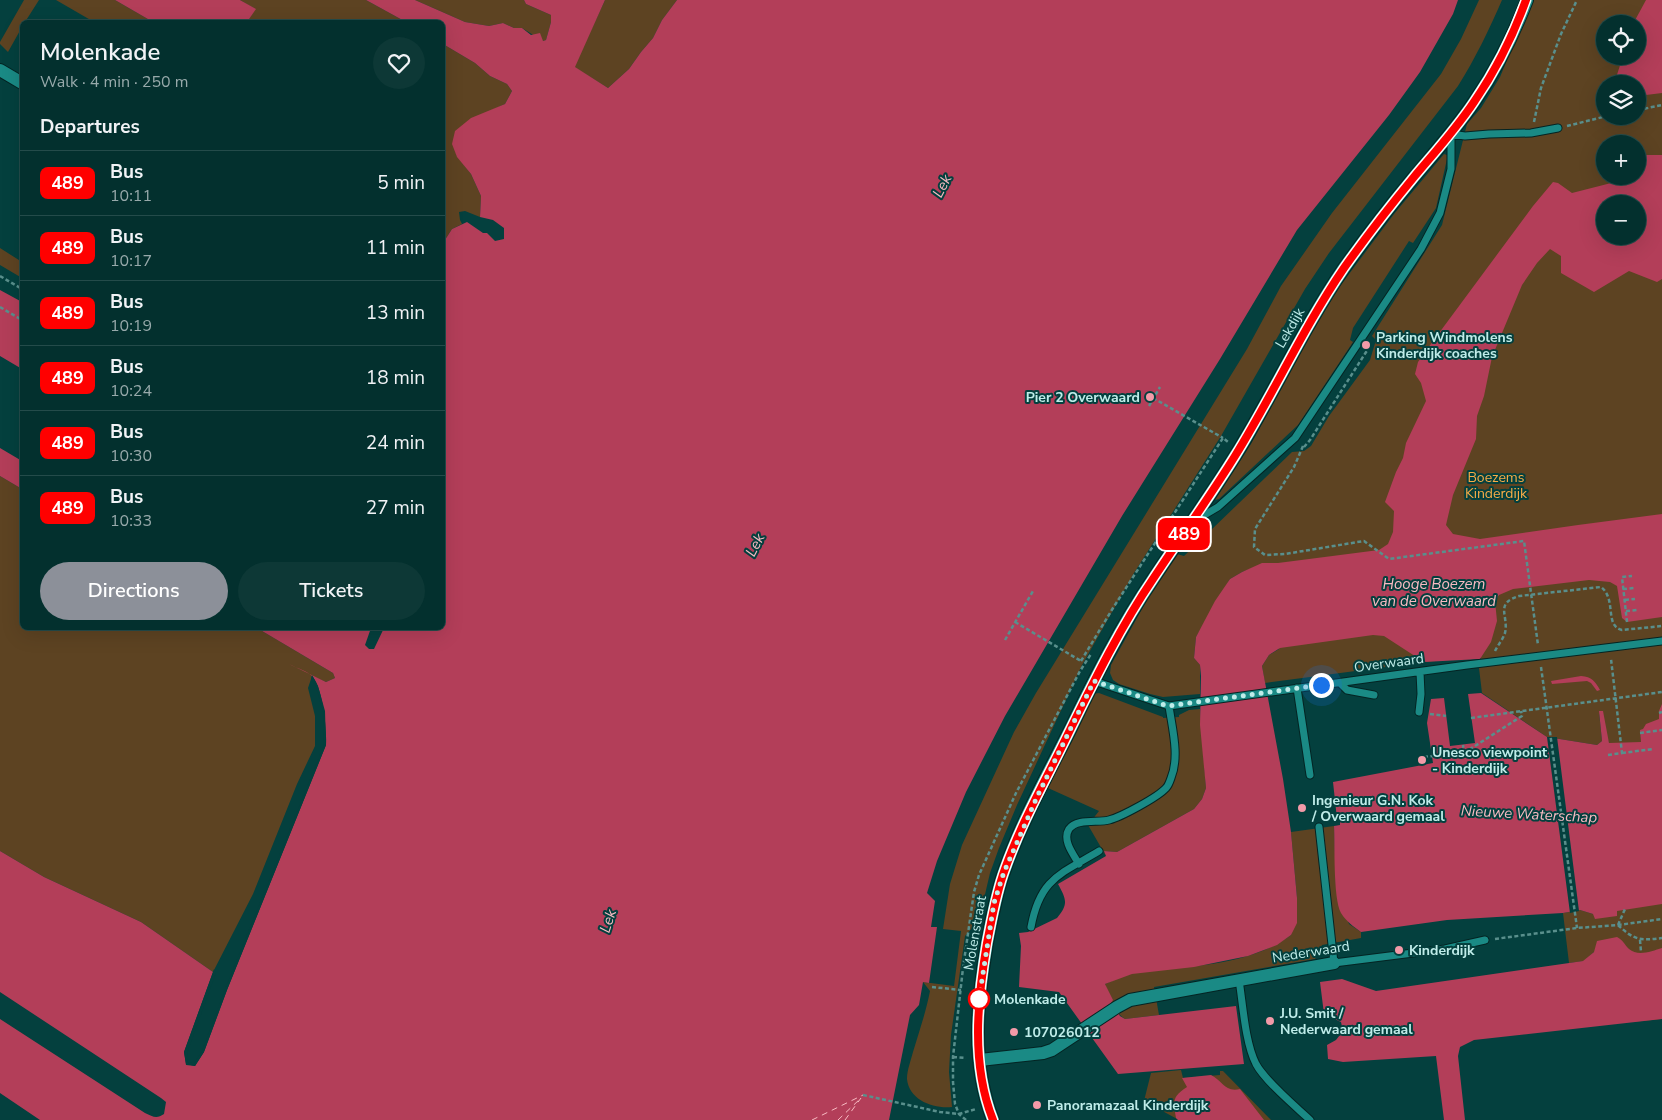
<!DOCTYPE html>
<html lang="en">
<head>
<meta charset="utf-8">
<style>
	:root { --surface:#03302e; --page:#0d3836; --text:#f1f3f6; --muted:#97a9aa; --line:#244b4a; --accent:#8c9099 }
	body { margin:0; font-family:"Nunito Sans",sans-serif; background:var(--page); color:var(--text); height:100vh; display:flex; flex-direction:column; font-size:19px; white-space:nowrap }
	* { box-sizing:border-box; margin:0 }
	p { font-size:16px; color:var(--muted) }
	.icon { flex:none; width:28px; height:28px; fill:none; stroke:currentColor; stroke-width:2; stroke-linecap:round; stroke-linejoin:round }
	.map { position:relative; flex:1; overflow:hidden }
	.details { position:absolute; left:20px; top:20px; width:425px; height:610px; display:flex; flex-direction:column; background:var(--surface); border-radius:8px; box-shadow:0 5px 20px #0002,0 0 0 1px var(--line) }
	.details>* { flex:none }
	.badge { padding:0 10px; border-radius:8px; font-size:18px; line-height:32px }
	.controls { position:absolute; left:1596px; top:15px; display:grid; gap:10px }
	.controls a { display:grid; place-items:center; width:50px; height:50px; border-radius:50%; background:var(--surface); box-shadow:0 5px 20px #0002,0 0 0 1px var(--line); font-size:25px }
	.you { position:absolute; width:25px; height:25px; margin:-12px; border:4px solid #fff; border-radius:50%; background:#1a73e8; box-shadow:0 0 0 8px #1a73e833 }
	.map>.badge { position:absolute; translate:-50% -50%; box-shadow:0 0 0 2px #fff }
	h2 { padding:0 20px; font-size:19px; line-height:45px }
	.round { display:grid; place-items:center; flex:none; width:52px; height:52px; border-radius:26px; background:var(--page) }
	.overview { display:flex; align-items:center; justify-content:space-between; height:85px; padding:0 20px }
	h1 { font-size:24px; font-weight:600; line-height:38px }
	.primary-button { display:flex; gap:10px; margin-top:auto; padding:10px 20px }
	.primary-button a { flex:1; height:58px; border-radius:30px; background:var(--accent); color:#fff; font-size:20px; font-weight:600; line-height:58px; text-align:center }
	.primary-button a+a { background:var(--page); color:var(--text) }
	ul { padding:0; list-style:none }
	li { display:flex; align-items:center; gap:15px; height:65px; padding:0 20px; border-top:1px solid var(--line) }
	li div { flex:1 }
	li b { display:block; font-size:19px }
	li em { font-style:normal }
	li .badge { min-width:55px; font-weight:700; text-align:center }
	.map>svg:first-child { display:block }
	.green { fill:#5d4322; fill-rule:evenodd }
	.water { fill:#b33e59; fill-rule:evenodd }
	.pier { fill:#04403e }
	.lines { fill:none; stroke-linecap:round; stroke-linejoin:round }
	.ferry { stroke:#f8bac2; stroke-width:1; stroke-dasharray:6 5; stroke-linecap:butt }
	.service-casing { stroke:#042423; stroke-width:9 }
	.minor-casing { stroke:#042423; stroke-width:14 }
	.tertiary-casing { stroke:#042423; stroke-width:14 }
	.path { stroke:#598f8c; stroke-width:2.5; stroke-dasharray:4 2.5; stroke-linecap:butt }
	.service { stroke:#1a8a85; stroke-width:7 }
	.minor { stroke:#1a8a85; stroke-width:12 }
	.tertiary { stroke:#1a8a85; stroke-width:12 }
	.line-casing { stroke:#fff; stroke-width:11 }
	.line { stroke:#f00; stroke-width:8 }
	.walk { stroke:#bfece9; stroke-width:5; stroke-dasharray:0 9 }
	.poi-dot { fill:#f39aa8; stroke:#04403e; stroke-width:2 }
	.stop-dot { fill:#fff; stroke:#f00; stroke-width:2.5 }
	.labels { text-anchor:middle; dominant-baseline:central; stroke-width:4; stroke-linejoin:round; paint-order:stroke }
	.street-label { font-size:14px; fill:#bfece9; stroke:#04403e }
	.poi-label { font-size:14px; font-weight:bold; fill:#bfece9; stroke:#04403e; text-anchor:start }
	.park-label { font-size:14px; fill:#f9ac47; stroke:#04403e }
	.stop-label { font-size:14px; font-weight:bold; fill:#bfece9; stroke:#04403e; text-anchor:start }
	.water-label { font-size:15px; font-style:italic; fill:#f8bac2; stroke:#04403e }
</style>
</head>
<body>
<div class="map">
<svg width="1662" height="1120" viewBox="0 0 1662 1120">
	<rect width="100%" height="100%" fill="#04403e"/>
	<path class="green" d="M24,0H39L25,22H22V27L8,52L0,44V42Z
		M56,0H115L153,22H94Z
		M240,0H366L406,22H247L255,9Z
		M415,0H524L526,4L551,15V22L546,40L543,41L522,28H514L503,23L489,26L465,22Z
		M605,0H677L662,20L653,38L641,52L629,69L608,88L574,67Z
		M1479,0H1502C1489,30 1475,59 1458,86L1329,253L1305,289L1221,436L1134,573L1082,665L1017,805L999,848L990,873L979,920L965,936L951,1035L949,1072L952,1107C933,1109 909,1100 907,1079C907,1070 911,1060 913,1052C919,1032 926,1012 930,991L923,982L954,986L961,931L943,929L950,884L962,845L1014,732L1036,693L1247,349L1281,286L1332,213L1441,74L1461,39Z
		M1532,0H1662V1019L1632,1022L1594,952L1584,961L1569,963L1563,913L1580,910L1593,914L1617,916L1609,743L1599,712L1602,741L1597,745L1547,737L1482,693L1479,668L1481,657L1424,662L1265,683L1262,666L1269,655L1279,649L1255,567L1242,572L1230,579L1196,637L1194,658L1200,665V694L1163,697L1150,694L1119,684L1113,680L1110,673L1111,665L1153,589L1177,554L1184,556L1292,452L1304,451L1311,446L1329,416L1370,360L1376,340L1372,336L1442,225L1467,124L1481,108L1500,77ZM1605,24H1638V56H1605ZM1605,84H1638V116H1605ZM1605,144H1638V176H1605ZM1605,204H1638V236H1605Z
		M443,44L475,63L490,76L507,84L512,91L505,104L490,111L453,144L457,156L471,174L481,196L480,217L465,211L459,212L460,220L462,224L452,229L443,243Z
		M1444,154L1447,155V159L1436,208L1413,243L1409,241L1353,328L1350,340L1353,342L1298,425L1219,499L1215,500L1251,444L1311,334L1337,290L1394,214Z
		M0,248L22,262V278L0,265Z
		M0,476L22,489V628H257L333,673L335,678L326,682L312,676L308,688L315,716V746L297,784L253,894L213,972L141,922L44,877L0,851Z
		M1099,693L1163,717V718L1179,717V715L1189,710L1200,709L1206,788L1202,799L1194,809L1117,852L1104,851L1106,856L1088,825L1099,811L1048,788L1093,694Z
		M1334,826L1336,887L1349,924L1361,932V938L1322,945L1315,959L1154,987L1159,1015L1125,1019C1113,1011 1109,997 1105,984C1114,980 1124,975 1134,973C1186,965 1246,968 1291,935L1297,898L1291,832Z
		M1181,1070L1183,1078L1220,1075V1071H1223L1271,1120H1179L1144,1101L1151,1073Z"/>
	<path class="water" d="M115,0H240L256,9L247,22H153Z
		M366,0H415L465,22L489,26L503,23L514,28H522L531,35L540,33L543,41L546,40L551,22V15L526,4L524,0H605L575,67L608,88L629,69L641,52L653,38L662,20L677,0H1458L1453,14L1420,72L1389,115L1297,230L1220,359L1122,516L1005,716L966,792L937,861L927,893L935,901L931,927H937L929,983L923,982L919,1005L910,1015L889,1120H40L0,1093V1019L145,1113C153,1117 157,1119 164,1114L166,1102L161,1098L0,992V851L44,877L141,922L213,972L184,1052L186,1064L195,1066L204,1052L227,990L326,745C327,729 323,690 313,677C308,671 296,668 289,664L326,682L335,678L333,673L257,628H371L365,645L369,649H374L384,628H442L443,243L452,229L467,222L483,233H487L495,241L504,239V228L493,220L480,217L481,196L471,174L457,157L452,144L455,131L471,118L505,104L512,91L507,84L490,76L475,63L443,44L442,22H406Z
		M1646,0H1662V93L1638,96V84H1614L1623,56H1638V24H1633Z
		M1642,155H1662V279L1657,282L1629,271L1594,292L1561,273V256L1550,249L1537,263L1522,285L1492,357L1484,396L1477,416L1476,439L1453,495L1446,525L1453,534L1480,539L1578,525L1662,514V617L1627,622L1622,618L1617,586L1610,582L1589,580L1513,589L1499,595L1495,601L1497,621L1491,642L1480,659L1424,662L1384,636L1373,635L1280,648L1269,655L1262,666L1283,779L1291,832L1297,898V923L1291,935L1277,945L1248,956L1194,967L1132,974L1105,984L1113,1000L1111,1003L1120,1016L1125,1019L1236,1006L1244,1064L1118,1074L1059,992L1019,987L1021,946L1019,933L1028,932L1057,918C1069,904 1066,899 1058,884L1106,856L1104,851L1117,852L1194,809L1202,799L1206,788L1200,725L1201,676L1200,665L1194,658L1196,637L1215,601L1230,579L1242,572L1262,563H1278L1379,550L1388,544L1393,532L1394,511L1385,502L1396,472L1403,458L1406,443L1426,401L1421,383L1415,374L1418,362L1425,352L1533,206L1553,182L1558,183L1572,193L1619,181L1623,176H1638V161ZM1605,204H1638V236H1605Z
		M0,290L22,302V369L0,356Z
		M0,448L22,461V489L0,476Z
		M1581,676C1592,677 1595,681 1600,690L1597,691L1591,683L1587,681L1552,684L1551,681Z
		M1481,693L1547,737L1597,745L1602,741L1599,711H1603L1609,743L1641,742L1640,730L1643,729L1646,724L1659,719V711L1662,704V904L1617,911V916L1595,919L1593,914L1580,910L1563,913L1447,920L1361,932C1354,927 1346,921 1341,913C1333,898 1335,845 1334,826L1340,825V819H1337L1333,782L1433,763L1427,723L1431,699L1444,698L1450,746L1475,743L1468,694Z
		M1617,937C1623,940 1624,944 1629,949C1638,957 1652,951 1662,948V1019L1474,1040L1460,1047L1458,1056L1465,1120H1444L1436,1056L1343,1062L1328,1059L1327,1045L1336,1040L1343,1031L1341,1022L1324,1014L1320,982L1342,979L1376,991L1583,961L1594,952L1597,941Z
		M1211,1075C1222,1080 1225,1093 1240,1089L1264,1120H1178L1176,1118C1173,1101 1172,1097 1187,1087L1182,1078Z"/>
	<path class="pier" d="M312,675L318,686L325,711L326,745L227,990L204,1052L195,1066L186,1065L184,1052L213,972L214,969L216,973L187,1053L188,1062L194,1063L202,1051L225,989L324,745L323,712L316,687L311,679Z
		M1547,737H1557L1579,911L1570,913Z"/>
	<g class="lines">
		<path class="ferry" d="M812,1120L863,1095
			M838,1120L861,1098
			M845,1120L861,1098"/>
		<defs>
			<path id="service" d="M1196,520L1218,507L1295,438L1421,249L1440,213L1451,169V134L1465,136L1489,134L1531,133L1558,128
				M1094,681L1169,706L1467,665L1662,641
				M1340,683L1347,690L1374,695
				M1297,688L1310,775
				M1419,712L1421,694L1420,672
				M1319,827L1334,963L1445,949L1485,940
				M1079,864C1073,854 1062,840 1069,829C1077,818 1098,823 1109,820C1121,817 1158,797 1166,788C1168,786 1170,781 1171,778C1180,756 1172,728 1169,706
				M1031,927C1040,878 1061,874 1099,851
				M1239,980C1243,1005 1245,1042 1256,1064C1265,1081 1295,1106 1310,1120"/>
			<path id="minor" d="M0,70L22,83
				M980,1060L1043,1053L1052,1050L1117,1007L1130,1000L1334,963"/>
			<path id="tertiary" d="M993,1120C971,1064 977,1002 987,943C992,918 996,893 1005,869C1022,821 1047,776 1070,730C1095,678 1121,626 1153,579C1180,538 1209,498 1235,456C1273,395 1303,328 1344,268C1366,237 1390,206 1414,177C1435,152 1456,129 1474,102C1496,70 1513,36 1527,0"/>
		</defs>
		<use href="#service" class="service-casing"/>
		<use href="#minor" class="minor-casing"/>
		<use href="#tertiary" class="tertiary-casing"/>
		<path class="path" d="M1638,110L1662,105
			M1534,122L1541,88L1561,34L1577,0
			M1567,126L1607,116
			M0,276L22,289
			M0,307L22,320
			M1153,398L1223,438
			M1149,406L1160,387
			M1303,446L1294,467L1255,529L1254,547L1265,555L1285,554L1364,541L1389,559L1524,541L1538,645
			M1304,447L1310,440L1368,349
			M1623,589L1634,588
			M1625,600L1635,599
			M1626,611L1637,610
			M1015,622L1081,661
			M1627,622L1622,577L1632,576
			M1005,640L1033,591
			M1495,651C1498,645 1503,639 1505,633C1509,615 1494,604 1519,596L1601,587C1617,599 1604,626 1622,630L1662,626
			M1081,661L1113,608L1223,438L1228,442
			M1541,667L1577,928
			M1659,713L1662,712
			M1430,714L1446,716
			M1471,718L1662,692
			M1640,733L1662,730
			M1464,753L1522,716L1521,711
			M1622,753L1653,749
			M1608,755L1622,753L1611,659
			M1424,757L1464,753L1463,745
			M1618,925C1634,940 1640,941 1662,938
			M1618,925L1625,909
			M1495,939L1577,928L1618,925L1662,919
			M1640,940L1641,952
			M932,987L961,990
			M953,1057L966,1058
			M863,1095L940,1112L959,1114L976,1109
			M966,1120L959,1114L955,1104L953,1082V1057L963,968L974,892L979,875L1016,793L1080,671L1091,654"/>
		<use href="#service" class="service"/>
		<use href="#minor" class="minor"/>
		<use href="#tertiary" class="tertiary"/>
	</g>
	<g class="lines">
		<defs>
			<path id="line" d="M993,1120C971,1064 977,1002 987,943C992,918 996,893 1005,869C1022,821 1048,776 1070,730C1095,679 1121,626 1153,579C1180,538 1209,498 1235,456C1273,395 1303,328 1344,268C1366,237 1390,206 1414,177C1435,152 1456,129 1474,102C1496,70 1513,36 1526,0"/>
		</defs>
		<use href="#line" class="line-casing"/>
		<use href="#line" class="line"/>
		<path class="walk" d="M979,999L994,903L1004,872L1037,797L1094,681L1168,706L1321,685"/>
	</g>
	<g class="poi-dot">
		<circle cx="1366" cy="345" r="5"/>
		<circle cx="1150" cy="397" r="5"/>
		<circle cx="1422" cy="760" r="5"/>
		<circle cx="1302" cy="808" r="5"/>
		<circle cx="1399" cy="950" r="5"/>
		<circle cx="1270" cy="1021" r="5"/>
		<circle cx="1014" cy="1032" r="5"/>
		<circle cx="1037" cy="1105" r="5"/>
	</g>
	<circle class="stop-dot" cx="979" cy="999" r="10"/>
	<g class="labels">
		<g class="street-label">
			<text transform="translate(1290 328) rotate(-60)">Lekdijk</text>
			<text transform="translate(1389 663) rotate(-8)">Overwaard</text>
			<text transform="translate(975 933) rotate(-80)">Molenstraat</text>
			<text transform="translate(1311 952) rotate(-9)">Nederwaard</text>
		</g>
		<g class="poi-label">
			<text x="1376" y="337">Parking Windmolens<tspan x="1376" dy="16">Kinderdijk coaches</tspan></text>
			<text x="1140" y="397" text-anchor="end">Pier 2 Overwaard</text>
			<text x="1432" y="752">Unesco viewpoint<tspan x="1432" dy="16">- Kinderdijk</tspan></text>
			<text x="1312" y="800">Ingenieur G.N. Kok<tspan x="1312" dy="16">/ Overwaard gemaal</tspan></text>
			<text x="1409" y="950">Kinderdijk</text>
			<text x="1280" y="1013">J.U. Smit /<tspan x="1280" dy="16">Nederwaard gemaal</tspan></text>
			<text x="1024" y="1032">107026012</text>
			<text x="1047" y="1105">Panoramazaal Kinderdijk</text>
		</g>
		<g class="park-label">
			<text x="1496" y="477">Boezems<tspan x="1496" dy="16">Kinderdijk</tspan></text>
		</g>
		<g class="stop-label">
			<text x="994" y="999">Molenkade</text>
		</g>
		<g class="water-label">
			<text transform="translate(942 186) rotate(-63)">Lek</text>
			<text transform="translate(755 545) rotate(-63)">Lek</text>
			<text x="1434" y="584">Hooge Boezem<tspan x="1434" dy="17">van de Overwaard</tspan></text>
			<text transform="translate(1529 814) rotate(3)">Nieuwe Waterschap</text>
			<text transform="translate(608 921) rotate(-72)">Lek</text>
		</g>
	</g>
</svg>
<div class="controls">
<a><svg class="icon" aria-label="locate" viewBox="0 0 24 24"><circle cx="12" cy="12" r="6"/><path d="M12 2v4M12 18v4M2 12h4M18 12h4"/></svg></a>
<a><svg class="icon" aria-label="layers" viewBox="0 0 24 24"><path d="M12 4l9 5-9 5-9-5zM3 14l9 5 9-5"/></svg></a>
<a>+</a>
<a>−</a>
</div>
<div class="you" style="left:1321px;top:685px"></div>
<b class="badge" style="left:1184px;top:534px;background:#f00;color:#fff">489</b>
<section class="details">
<div class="overview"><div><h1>Molenkade</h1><p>Walk · 4 min · 250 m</p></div><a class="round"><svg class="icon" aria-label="heart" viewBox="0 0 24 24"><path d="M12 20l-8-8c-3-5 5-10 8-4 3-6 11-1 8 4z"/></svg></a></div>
<h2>Departures</h2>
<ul>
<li><span class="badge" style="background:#f00;color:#fff">489</span><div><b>Bus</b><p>10:11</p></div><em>5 min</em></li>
<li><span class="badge" style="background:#f00;color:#fff">489</span><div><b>Bus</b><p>10:17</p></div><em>11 min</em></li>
<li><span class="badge" style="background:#f00;color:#fff">489</span><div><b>Bus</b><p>10:19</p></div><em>13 min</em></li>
<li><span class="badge" style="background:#f00;color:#fff">489</span><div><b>Bus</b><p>10:24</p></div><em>18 min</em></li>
<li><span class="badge" style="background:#f00;color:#fff">489</span><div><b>Bus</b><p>10:30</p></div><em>24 min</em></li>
<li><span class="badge" style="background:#f00;color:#fff">489</span><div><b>Bus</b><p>10:33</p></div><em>27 min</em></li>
</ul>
<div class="primary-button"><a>Directions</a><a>Tickets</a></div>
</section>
</div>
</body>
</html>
